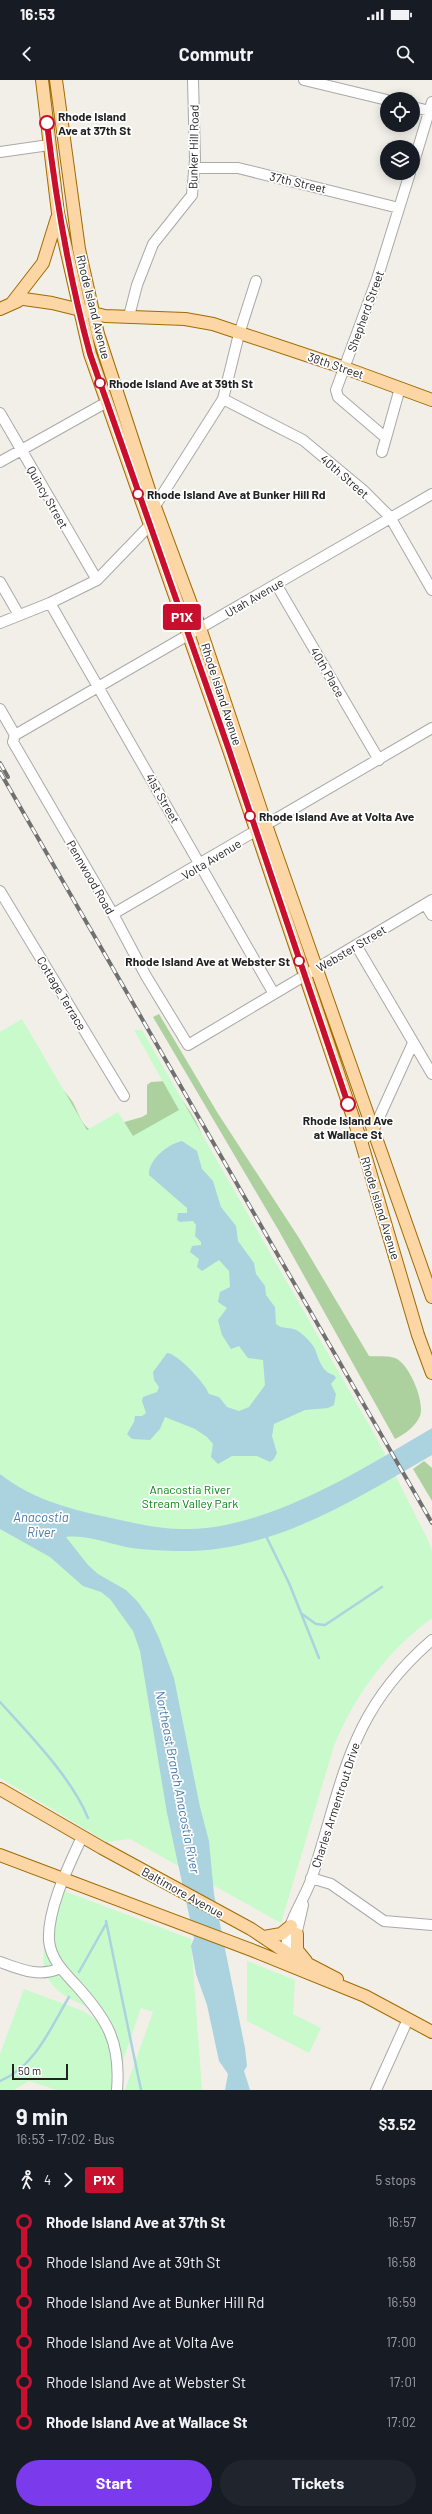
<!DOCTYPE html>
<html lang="en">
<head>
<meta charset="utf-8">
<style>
	:root { --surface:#171b24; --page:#20242c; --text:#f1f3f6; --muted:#9ea1a6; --accent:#7c3aed }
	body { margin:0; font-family:Barlow,sans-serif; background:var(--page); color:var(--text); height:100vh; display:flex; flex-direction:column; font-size:15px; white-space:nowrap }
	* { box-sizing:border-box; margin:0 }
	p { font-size:13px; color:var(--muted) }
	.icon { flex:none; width:22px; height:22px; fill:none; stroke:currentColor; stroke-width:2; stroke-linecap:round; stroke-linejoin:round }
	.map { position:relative; height:2010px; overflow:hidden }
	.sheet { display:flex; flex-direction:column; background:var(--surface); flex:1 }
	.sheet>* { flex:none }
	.badge { padding:0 8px; border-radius:3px; font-size:14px; line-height:26px }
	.buttons { position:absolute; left:380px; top:12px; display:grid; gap:8px }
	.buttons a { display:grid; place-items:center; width:40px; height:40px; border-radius:50%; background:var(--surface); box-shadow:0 2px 10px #0003; font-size:20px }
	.scale { position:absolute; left:12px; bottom:10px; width:56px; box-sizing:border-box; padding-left:4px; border:2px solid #222; border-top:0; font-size:11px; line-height:14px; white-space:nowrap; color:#222; -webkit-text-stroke:3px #fff; paint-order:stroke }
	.map>.badge { position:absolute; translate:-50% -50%; box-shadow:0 0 0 2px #fff }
	.legs { display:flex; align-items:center; gap:6px; height:44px; padding:0 16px; font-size:13px }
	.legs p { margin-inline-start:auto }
	.head { display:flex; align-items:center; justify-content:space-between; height:68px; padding:0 16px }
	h1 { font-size:22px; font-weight:700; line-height:30px }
	.button { display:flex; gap:8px; margin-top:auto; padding:8px 16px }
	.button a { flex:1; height:46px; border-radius:24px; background:var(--accent); color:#fff; font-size:16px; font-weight:700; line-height:46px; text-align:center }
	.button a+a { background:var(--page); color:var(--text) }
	ul { padding:0 16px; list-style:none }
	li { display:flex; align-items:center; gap:14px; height:40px; font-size:15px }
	li i { display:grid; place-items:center; width:6px; height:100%; margin:0 5px; background:currentColor }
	li i::after { content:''; width:10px; height:10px; margin:-5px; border:3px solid; border-radius:50%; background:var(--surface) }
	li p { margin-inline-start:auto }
	li:first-child i { background:linear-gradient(#0000 50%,currentColor 0) }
	li:last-child i { background:linear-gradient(currentColor 50%,#0000 0) }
	.status { display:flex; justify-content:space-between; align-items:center; height:28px; padding:0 20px; background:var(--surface); direction:ltr }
	.status svg { height:11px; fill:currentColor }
	header { display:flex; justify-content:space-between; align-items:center; height:52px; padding:0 16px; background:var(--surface); font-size:18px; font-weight:700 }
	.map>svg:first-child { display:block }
	.forest { fill:#add19e }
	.park { fill:#c8facc }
	.water { fill:#aad3df }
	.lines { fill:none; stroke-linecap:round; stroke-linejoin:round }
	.stream { stroke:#aad3df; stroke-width:2.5 }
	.minor-casing { stroke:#a9a9a9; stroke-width:12 }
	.major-casing { stroke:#a06b00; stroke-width:14 }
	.minor { stroke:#fff; stroke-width:10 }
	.major { stroke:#fcd6a4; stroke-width:12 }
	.rail-casing { stroke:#707070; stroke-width:4 }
	.rail { stroke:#fff; stroke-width:2.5; stroke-dasharray:8; stroke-linecap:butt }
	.line-1-casing { stroke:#fff; stroke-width:9 }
	.line-1 { stroke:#c8102e; stroke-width:6 }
	.stop-1-dot { fill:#fff; stroke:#c8102e; stroke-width:2 }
	.labels { text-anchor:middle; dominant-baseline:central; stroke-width:3.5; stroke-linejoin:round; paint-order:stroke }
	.stop-label { font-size:12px; font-weight:bold; fill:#222; stroke:#fff; text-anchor:start }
	.street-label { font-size:12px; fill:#222; stroke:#fff }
	.park-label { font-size:12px; fill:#0c8416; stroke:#fff }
	.water-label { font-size:13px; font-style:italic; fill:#4a7aab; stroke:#fff }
</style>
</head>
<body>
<div class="status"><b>16:53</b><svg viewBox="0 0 49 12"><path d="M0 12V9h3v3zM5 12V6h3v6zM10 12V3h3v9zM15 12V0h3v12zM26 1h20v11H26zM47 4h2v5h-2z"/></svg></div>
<header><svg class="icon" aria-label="back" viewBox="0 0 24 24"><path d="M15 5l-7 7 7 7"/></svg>Commutr<svg class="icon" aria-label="search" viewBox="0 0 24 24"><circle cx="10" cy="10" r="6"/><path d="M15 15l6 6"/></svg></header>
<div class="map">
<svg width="432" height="2010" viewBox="0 0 432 2010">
	<rect width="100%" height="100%" fill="#f2efe9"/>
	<path class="forest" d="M159,934L217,1032L299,1158L369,1276C377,1277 390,1275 397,1279C410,1286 425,1322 420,1336C415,1347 405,1354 395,1359L279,1151L153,937Z
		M0,962C25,980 54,995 72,1021C79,1032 80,1045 93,1051L142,1037L147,1034V1005L151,1002L166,1001C176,1010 202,1045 202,1058L109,1074Z
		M424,1381L432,1388V1421L413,1389Z"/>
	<path class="park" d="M22,939L87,1050L118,1032L133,1056L179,1030L134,950H142L376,1357L426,1456L432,1470V1538C387,1571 355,1615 334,1666L281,1843L130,1759L107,1762L0,1698V952Z
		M64,1811L191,1859L202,2010H125L153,1932L141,1928L113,2010H57L29,2001L14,2010H0V1974L24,1909L83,1931L97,1940C83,1919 78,1926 61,1913C26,1887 52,1843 64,1811Z
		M247,1881L295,1900L293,1934L321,1948L309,1973L247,1941Z"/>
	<path class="water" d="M182,1061L197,1071L202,1089L213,1101L221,1127L236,1146L238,1161L254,1183L256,1194L265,1206L266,1215L275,1227L276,1244C282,1250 291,1246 298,1251C303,1254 313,1264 315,1269C318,1277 320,1285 326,1291C330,1295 334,1293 336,1298L331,1304L336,1314L334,1325L328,1328L305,1330L274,1344L272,1356L277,1373L274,1379L270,1382L257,1376H232L218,1384L211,1377L213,1364L207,1357L195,1349L165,1337L160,1349L150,1360L132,1359L127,1354L134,1342L135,1336H142L146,1333L142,1321L143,1317L157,1312L159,1307L154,1300L153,1292L167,1273C177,1273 206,1304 209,1314L219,1317L227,1327L239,1331L249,1327L265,1305L263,1280L248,1278L239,1266L231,1269L222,1255L218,1240L227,1228L218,1222L220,1212L230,1207L229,1191L219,1180L202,1191L197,1187L199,1179L190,1172L192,1166L201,1165V1162L195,1156L196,1145L193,1141L180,1142L177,1140L178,1133H187V1128L149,1095C148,1080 168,1064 182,1061Z
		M432,1348V1375C352,1421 271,1474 174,1471C160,1470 146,1470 132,1468C111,1465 88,1454 66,1457L88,1485L98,1494L126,1510L138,1522L150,1539L159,1558L174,1598L200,1727L209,1761L214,1814L245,1968L247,1986L244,1991L250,2010H225L228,1994L219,1981L207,1925L196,1894L191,1866L194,1858L167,1733L140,1571L133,1551L110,1519L101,1512L83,1506L50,1477L0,1449V1394C30,1418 66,1428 102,1436C130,1442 155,1449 183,1449C265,1451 363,1389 432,1348Z"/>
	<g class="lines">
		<path class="stream" d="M266,1456L289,1503L319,1578
			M302,1534L316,1544L325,1545L382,1507
			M0,1622C29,1654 72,1698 88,1738
			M106,1841L141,2010
			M79,1892L106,1844
			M0,2001C35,1987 51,1947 69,1917"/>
		<defs>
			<path id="minor" d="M304,0L387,20
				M413,27L430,31
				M0,72L49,65
				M413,85L432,22
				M195,88H238L399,128
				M129,236L137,205L153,164L192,115L195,80L193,0
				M223,319L303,360L363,410L390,437L432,510
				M0,333L97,500
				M386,358L400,308
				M382,372L386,358L338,317L336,310L377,199L410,93
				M0,382L107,322
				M155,426L223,319L239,254L256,201
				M0,502L19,535
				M276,504L379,680
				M50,523L274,914
				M0,543L50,523L97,500L150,445
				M0,629L15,655L13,662L113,834L146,896L188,965L432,820
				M15,655L432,414
				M0,811L124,1016
				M425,824L432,835
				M113,834L432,648
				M356,865L432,994
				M361,1061L372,1053L413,963
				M82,1757C69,1785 47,1829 49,1861C51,1879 63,1891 75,1904C107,1939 121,1962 117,2010
				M311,1798L331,1804L384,1841L432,1845
				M295,1860L303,1825
				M287,1873C283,1847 303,1823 311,1800C344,1701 347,1633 432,1560
				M0,1882C20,1889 39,1898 60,1888
				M376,2010L408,1939"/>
			<path id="major" d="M42,0L58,133L90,274L229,670L361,1061L418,1255L432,1293
				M56,0L79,169L98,254L152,419L200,548L266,745L432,1217
				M24,219L52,223L105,236L185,239L213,244L345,288L432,320
				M12,223L43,183L57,138
				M0,229L18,221
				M0,1709L102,1768L251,1849L287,1873L337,1899
				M0,1775L254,1871L365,1916L432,1952
				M297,1854V1870L306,1881
				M264,1857L281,1854L291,1846"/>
		</defs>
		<use href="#minor" class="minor-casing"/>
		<use href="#major" class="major-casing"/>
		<use href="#minor" class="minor"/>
		<use href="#major" class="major"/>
		<defs>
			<path id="rail" d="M0,683L8,697
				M0,692L432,1443"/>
		</defs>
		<use href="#rail" class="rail-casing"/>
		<use href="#rail" class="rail"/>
	</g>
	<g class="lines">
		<defs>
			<path id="line-1" d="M47,43C56,121 69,197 90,274L229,670L348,1024"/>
		</defs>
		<use href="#line-1" class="line-1-casing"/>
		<use href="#line-1" class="line-1"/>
	</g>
	<g class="stop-1-dot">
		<circle cx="47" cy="43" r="7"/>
		<circle cx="100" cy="303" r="5"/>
		<circle cx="138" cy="414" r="5"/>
		<circle cx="250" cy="736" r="5"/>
		<circle cx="299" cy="881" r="5"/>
		<circle cx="348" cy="1024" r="7"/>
	</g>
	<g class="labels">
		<g class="stop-label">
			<text x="58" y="36">Rhode Island<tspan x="58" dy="14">Ave at 37th St</tspan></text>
			<text x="109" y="303">Rhode Island Ave at 39th St</text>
			<text x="147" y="414">Rhode Island Ave at Bunker Hill Rd</text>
			<text x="259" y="736">Rhode Island Ave at Volta Ave</text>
			<text x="290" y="881" text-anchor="end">Rhode Island Ave at Webster St</text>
			<text x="348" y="1040" text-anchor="middle">Rhode Island Ave<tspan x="348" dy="14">at Wallace St</tspan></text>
		</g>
		<g class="street-label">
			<text transform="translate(193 67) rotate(-89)">Bunker Hill Road</text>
			<text transform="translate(298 102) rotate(13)">37th Street</text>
			<text transform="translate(94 227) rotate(76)">Rhode Island Avenue</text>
			<text transform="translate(365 231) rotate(-70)">Shepherd Street</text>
			<text transform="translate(336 285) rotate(19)">38th Street</text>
			<text transform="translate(345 396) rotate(41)">40th Street</text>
			<text transform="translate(48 417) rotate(60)">Quincy Street</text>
			<text transform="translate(254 517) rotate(-30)">Utah Avenue</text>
			<text transform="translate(328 592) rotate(60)">40th Place</text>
			<text transform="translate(222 614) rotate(72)">Rhode Island Avenue</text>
			<text transform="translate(163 718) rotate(60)">41st Street</text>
			<text transform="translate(211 779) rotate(-31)">Volta Avenue</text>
			<text transform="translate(91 797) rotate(60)">Pennwood Road</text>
			<text transform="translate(351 868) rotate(-31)">Webster Street</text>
			<text transform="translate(62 913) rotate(59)">Cottage Terrace</text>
			<text transform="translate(381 1128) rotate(73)">Rhode Island Avenue</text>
			<text transform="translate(335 1725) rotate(-72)">Charles Armentrout Drive</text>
			<text transform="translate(183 1812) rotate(29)">Baltimore Avenue</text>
		</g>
		<g class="park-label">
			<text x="190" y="1409">Anacostia River<tspan x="190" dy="14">Stream Valley Park</tspan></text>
		</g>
		<g class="water-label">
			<text x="41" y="1437">Anacostia<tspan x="41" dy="15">River</tspan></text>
			<text transform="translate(178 1702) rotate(79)">Northeast Branch Anacostia River</text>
		</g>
	</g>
</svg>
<div class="buttons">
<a><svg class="icon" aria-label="locate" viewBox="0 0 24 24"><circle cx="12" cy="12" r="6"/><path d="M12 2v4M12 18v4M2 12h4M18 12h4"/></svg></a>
<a><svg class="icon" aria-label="layers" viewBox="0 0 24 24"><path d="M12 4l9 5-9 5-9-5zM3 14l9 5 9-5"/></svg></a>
</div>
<div class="scale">50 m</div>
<b class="badge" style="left:182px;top:537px;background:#c8102e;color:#fff">P1X</b>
</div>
<section class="sheet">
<div class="head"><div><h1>9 min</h1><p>16:53 – 17:02 · Bus</p></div><b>$3.52</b></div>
<div class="legs"><svg class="icon" aria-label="walk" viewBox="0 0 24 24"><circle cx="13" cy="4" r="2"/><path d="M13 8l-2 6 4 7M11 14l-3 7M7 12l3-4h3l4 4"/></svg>4<svg class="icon" aria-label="forward" viewBox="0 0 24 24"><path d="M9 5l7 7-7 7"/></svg><b class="badge" style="background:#c8102e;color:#fff">P1X</b><p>5 stops</p></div>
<ul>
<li><i style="color:#c8102e"></i><b>Rhode Island Ave at 37th St</b><p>16:57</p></li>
<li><i style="color:#c8102e"></i><span>Rhode Island Ave at 39th St</span><p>16:58</p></li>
<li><i style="color:#c8102e"></i><span>Rhode Island Ave at Bunker Hill Rd</span><p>16:59</p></li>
<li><i style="color:#c8102e"></i><span>Rhode Island Ave at Volta Ave</span><p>17:00</p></li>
<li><i style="color:#c8102e"></i><span>Rhode Island Ave at Webster St</span><p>17:01</p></li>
<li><i style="color:#c8102e"></i><b>Rhode Island Ave at Wallace St</b><p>17:02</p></li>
</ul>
<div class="button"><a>Start</a><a>Tickets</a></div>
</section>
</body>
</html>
